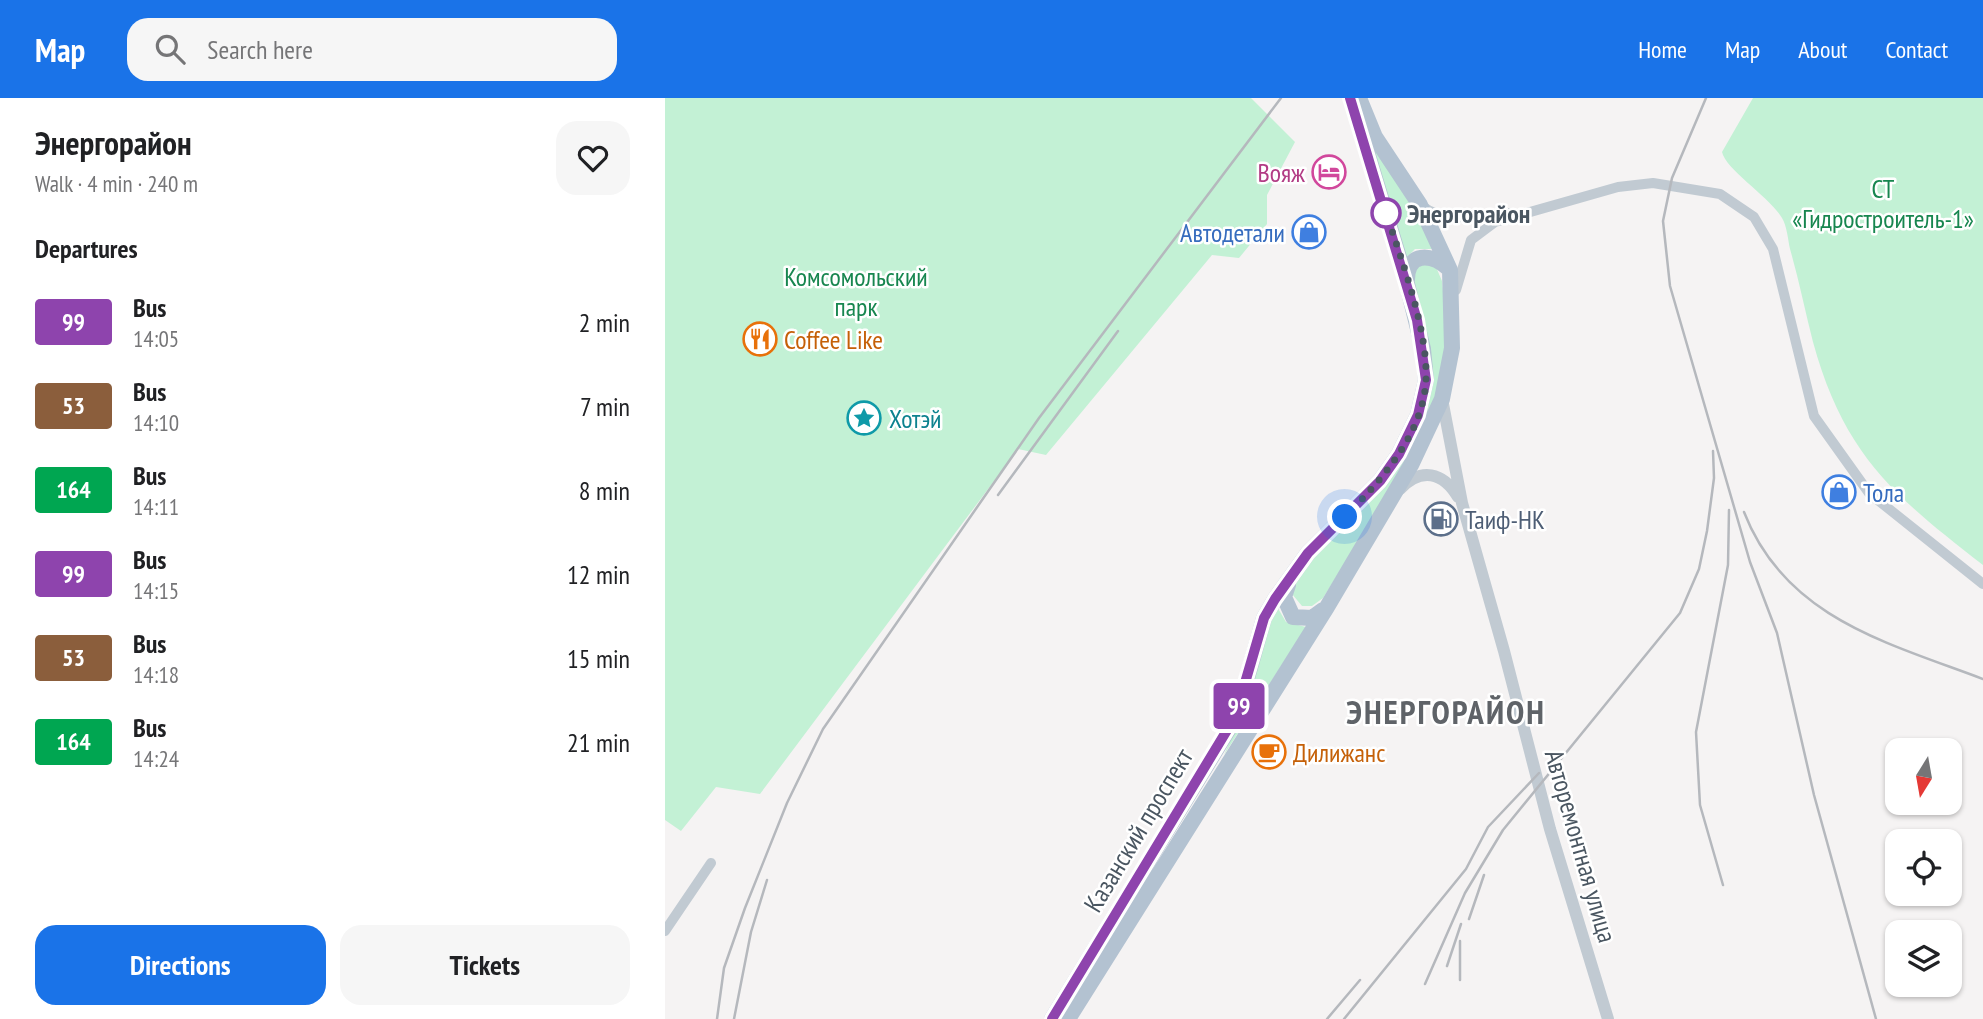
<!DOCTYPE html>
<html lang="en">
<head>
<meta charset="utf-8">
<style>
	:root { --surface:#fff; --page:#f6f6f6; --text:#202124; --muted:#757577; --accent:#1a73e8 }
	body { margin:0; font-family:"PT Sans Narrow",sans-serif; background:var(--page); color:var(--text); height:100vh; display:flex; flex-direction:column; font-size:26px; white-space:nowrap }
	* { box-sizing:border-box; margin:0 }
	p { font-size:23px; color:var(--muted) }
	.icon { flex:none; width:38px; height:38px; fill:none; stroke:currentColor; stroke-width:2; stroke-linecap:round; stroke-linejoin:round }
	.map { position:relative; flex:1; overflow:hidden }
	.drawer { display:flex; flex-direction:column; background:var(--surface); width:665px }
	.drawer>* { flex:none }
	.badge { padding:0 14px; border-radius:5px; font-size:24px; line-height:46px }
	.needle { width:46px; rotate:191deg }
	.controls { position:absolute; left:1220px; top:640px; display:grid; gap:14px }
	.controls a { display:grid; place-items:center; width:77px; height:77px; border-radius:14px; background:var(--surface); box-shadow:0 2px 5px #0004; font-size:35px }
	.you { position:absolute; width:35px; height:35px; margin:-18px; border:5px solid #fff; border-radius:50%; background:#1a73e8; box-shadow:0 0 0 10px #1a73e833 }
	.map>.badge { position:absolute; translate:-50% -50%; box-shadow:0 0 0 4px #fff }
	h2 { padding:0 35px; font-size:26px; line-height:63px }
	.round { display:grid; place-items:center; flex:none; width:74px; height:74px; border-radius:21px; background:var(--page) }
	.summary { display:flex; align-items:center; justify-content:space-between; height:119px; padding:0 35px }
	h1 { font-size:33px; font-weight:700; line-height:52px }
	.primary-button { display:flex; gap:14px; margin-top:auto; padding:14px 35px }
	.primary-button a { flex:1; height:80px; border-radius:21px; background:var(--accent); color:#fff; font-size:28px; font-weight:700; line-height:80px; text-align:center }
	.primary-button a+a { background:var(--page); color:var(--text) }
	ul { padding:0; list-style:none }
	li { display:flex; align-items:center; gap:21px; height:84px; padding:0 35px }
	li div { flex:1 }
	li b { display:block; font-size:26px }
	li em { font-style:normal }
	li .badge { min-width:77px; font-weight:700; text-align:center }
	header { display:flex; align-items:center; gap:42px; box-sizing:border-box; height:98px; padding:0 35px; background:var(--accent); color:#fff }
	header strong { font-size:33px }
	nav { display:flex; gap:38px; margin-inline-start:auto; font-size:24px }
	.search { width:490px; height:63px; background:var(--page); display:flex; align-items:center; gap:18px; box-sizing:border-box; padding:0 24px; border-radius:21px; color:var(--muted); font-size:26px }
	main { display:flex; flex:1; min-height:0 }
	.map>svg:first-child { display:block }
	.green { fill:#c3f1d5 }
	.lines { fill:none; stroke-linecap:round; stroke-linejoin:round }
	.minor { stroke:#c1cad2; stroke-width:10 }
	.tertiary { stroke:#c1cad2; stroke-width:12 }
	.primary { stroke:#b3c2d1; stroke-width:16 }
	.rail { stroke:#b5b8bd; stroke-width:2.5 }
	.line-casing { stroke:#fff; stroke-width:16 }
	.line { stroke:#8e44ad; stroke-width:10 }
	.walk { stroke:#4a5661; stroke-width:7; stroke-dasharray:0 12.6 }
	.stop-dot { fill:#fff; stroke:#8e44ad; stroke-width:3.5 }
	.labels { text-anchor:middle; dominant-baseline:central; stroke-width:5; stroke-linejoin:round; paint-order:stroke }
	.hotel-label { font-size:26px; fill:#b23c85; stroke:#fff; text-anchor:end }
	.park-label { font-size:26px; fill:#17864f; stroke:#fff }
	.stop-label { font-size:26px; font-weight:bold; fill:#4a5661; stroke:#fff; text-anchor:start }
	.shop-label { font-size:26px; fill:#366cbe; stroke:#fff; text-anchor:end }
	.food-label { font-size:26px; fill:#c56008; stroke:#fff; text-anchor:start }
	.culture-label { font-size:26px; fill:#0d838f; stroke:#fff; text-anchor:start }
	.service-label { font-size:26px; fill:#4e5e75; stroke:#fff; text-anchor:start }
	.street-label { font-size:26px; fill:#4a5661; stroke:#fff }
	.district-label { font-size:33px; font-weight:bold; letter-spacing:2px; fill:#5f6368; stroke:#fff }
</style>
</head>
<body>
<header>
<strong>Map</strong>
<div class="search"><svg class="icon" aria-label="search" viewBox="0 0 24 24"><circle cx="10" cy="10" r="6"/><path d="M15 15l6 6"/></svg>Search here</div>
<nav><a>Home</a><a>Map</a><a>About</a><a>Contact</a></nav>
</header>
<main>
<section class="drawer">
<div class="summary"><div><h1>Энергорайон</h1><p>Walk · 4 min · 240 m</p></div><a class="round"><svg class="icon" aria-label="heart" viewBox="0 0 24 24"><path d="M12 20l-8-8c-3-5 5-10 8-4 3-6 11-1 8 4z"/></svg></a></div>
<h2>Departures</h2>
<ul>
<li><span class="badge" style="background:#8e44ad;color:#fff">99</span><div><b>Bus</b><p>14:05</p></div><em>2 min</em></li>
<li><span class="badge" style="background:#8b5e3c;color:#fff">53</span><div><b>Bus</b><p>14:10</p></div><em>7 min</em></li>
<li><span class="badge" style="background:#00a651;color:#fff">164</span><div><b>Bus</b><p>14:11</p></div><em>8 min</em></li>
<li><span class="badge" style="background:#8e44ad;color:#fff">99</span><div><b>Bus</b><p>14:15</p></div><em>12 min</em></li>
<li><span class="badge" style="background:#8b5e3c;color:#fff">53</span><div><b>Bus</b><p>14:18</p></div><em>15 min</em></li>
<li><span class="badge" style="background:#00a651;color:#fff">164</span><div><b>Bus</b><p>14:24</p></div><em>21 min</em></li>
</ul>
<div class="primary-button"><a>Directions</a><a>Tickets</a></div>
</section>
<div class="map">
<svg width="1318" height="921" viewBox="0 0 1318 921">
	<rect width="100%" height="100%" fill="#f5f3f3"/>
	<path class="green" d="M0,0H586L630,44L602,97V126L574,160L547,157L381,357L353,351L95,696L51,689L16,733L0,722Z
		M1088,0H1318V467C1229,398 1179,357 1148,244C1140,213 1134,182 1125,151C1123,142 1122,128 1117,120C1105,99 1061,72 1057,54Z
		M703,41L748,105L767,151H750L740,161Z
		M757,166L771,169L777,183L782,233L776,286L734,379L658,500L647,508H637L627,496L630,482L758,322C773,286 767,257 757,220C752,203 747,189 750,172Z
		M611,507L621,524L641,529L559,657L579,610Z"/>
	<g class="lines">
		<path class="minor" d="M757,108C781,127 815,117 844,115
			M791,192L806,142L830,124L953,89L988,85L1055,96L1089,119L1108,151L1149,318L1204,395L1318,486
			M0,833L46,765"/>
		<path class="tertiary" d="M777,301L797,405L839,553L885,731L943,921
			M735,391C756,369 778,374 793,399"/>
		<path class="primary" d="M742,182C742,154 766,155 783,170
			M623,487L619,499L628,519L647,520L658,512
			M387,921L571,619L599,520L610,501L643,455L715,383L734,356L753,317L761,282L758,251L742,186L692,21
			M403,921L662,509L746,367L777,301L787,250L785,172L755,107L710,39L694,0"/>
		<path class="rail" d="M1041,0L1007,80L998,123L1005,188L1085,464L1112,535L1149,697L1211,921
			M333,397L453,233
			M1079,414C1120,520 1223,545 1318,581
			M1058,787L1035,707L1031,634L1063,467L1064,412
			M804,821L819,777
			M795,843V882
			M782,868L796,826
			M760,886L800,795L838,732L1015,515L1034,471L1042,433L1049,380L1048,353
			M52,921L59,870L80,810L122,705L158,631L374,320L616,0
			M69,921L86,834L102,782
			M662,921L695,882
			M679,921L801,771L823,729L874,675"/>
	</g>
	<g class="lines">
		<defs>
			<path id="line" d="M387,921L570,619L599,520L610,501L643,455L715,383L734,356L753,317L761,282L752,222L685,0"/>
		</defs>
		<use href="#line" class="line-casing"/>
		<use href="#line" class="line"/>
		<path class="walk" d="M680,419C716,382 758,337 761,282C763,232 737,163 721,115"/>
	</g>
	<defs>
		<symbol id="hotel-ring" viewBox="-11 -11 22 22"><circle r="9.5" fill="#fff" stroke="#d1479c" stroke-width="1.5"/><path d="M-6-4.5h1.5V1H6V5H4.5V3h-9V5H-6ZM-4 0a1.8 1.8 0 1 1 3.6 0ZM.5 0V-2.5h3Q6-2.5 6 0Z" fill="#d1479c"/></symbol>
		<symbol id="shop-ring" viewBox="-11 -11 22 22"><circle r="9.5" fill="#fff" stroke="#3f7fe0" stroke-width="1.5"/><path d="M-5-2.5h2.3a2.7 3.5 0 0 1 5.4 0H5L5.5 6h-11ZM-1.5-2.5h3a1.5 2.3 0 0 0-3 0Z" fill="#3f7fe0"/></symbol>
		<symbol id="restaurant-ring" viewBox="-11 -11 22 22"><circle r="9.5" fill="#fff" stroke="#e8710a" stroke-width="1.5"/><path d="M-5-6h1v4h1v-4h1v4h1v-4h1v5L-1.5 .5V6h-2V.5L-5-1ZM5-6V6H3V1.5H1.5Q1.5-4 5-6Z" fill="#e8710a"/></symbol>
		<symbol id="sight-ring" viewBox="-11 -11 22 22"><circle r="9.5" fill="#fff" stroke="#0f9aa8" stroke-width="1.5"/><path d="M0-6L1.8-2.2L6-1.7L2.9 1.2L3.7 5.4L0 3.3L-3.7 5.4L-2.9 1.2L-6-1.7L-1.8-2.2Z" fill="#0f9aa8"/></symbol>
		<symbol id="fuel-ring" viewBox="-11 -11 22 22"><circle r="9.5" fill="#fff" stroke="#5c6f8a" stroke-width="1.5"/><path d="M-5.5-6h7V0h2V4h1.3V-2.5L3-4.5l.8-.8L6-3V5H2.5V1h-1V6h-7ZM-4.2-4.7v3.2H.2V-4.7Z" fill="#5c6f8a"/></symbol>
		<symbol id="cafe-ring" viewBox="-11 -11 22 22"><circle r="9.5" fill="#fff" stroke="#e8710a" stroke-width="1.5"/><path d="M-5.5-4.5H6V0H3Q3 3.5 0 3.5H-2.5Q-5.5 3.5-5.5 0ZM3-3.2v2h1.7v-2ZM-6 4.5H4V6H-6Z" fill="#e8710a"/></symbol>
	</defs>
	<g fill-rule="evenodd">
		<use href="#hotel-ring" x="645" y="55" width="38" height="38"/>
		<use href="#shop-ring" x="625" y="115" width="38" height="38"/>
		<use href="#restaurant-ring" x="76" y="222" width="38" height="38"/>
		<use href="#sight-ring" x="180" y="301" width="38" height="38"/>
		<use href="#shop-ring" x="1155" y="375" width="38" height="38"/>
		<use href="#fuel-ring" x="757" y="402" width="38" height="38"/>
		<use href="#cafe-ring" x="585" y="635" width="38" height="38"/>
	</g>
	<circle class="stop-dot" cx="721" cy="115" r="14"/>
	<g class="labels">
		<g class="hotel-label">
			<text x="640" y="74">Вояж</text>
		</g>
		<g class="park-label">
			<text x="1218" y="90">СТ<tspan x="1218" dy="30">«Гидростроитель-1»</tspan></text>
			<text x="191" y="178">Комсомольский<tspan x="191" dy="30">парк</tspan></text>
		</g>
		<g class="stop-label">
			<text x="742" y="115">Энергорайон</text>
		</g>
		<g class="shop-label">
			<text x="620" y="134">Автодетали</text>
			<text x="1198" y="394" text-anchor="start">Тола</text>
		</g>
		<g class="food-label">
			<text x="119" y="241">Coffee Like</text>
			<text x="628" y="654">Дилижанс</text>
		</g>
		<g class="culture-label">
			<text x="224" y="320">Хотэй</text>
		</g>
		<g class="service-label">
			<text x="800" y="421">Таиф-НК</text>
		</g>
		<g class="street-label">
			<text transform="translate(473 732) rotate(-59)">Казанский проспект</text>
			<text transform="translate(916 748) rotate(74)">Авторемонтная улица</text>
		</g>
		<g class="district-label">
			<text x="781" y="613">ЭНЕРГОРАЙОН</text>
		</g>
	</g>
</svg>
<div class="controls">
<a><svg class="needle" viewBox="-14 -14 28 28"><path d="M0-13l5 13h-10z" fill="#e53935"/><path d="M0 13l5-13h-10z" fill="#757577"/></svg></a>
<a><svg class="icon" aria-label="locate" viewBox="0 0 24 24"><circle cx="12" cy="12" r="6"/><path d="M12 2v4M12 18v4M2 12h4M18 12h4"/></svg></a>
<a><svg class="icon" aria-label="layers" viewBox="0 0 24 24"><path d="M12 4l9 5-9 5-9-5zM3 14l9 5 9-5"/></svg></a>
</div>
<div class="you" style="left:680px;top:419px"></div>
<b class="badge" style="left:574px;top:608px;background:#8e44ad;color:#fff">99</b>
</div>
</main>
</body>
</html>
